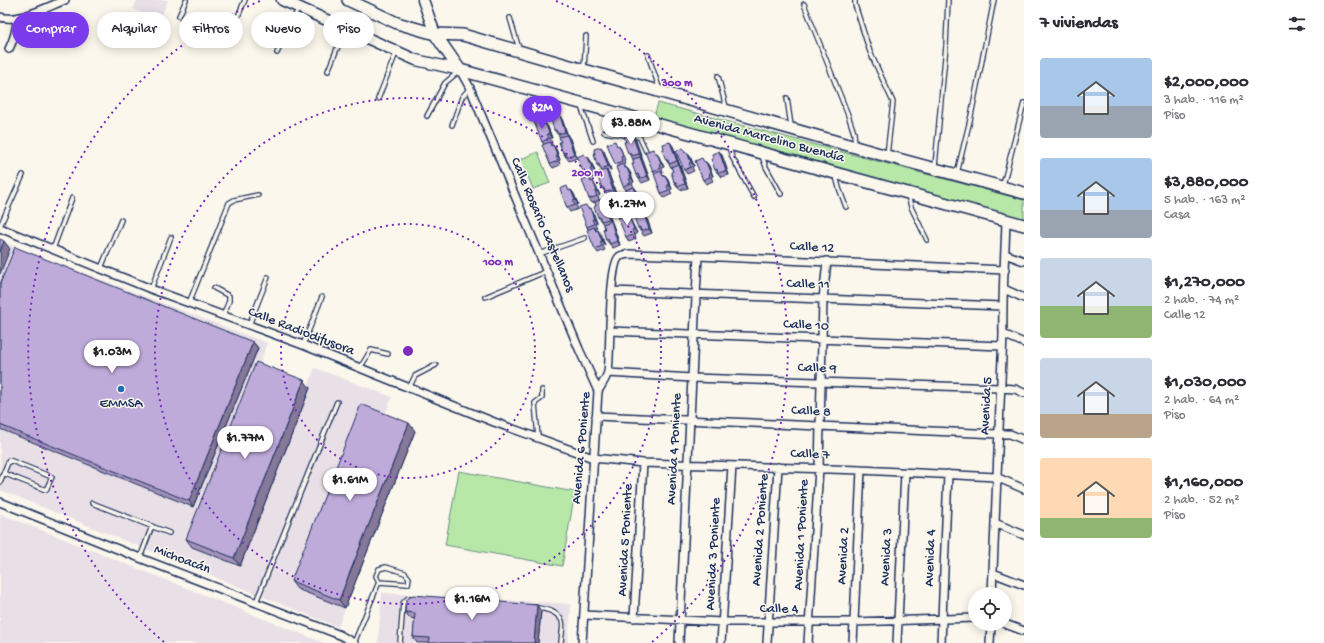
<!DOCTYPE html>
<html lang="es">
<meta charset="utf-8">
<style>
body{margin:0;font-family:"Gochi Hand",sans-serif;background:#f7f7f7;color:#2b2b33;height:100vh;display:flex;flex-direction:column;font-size:15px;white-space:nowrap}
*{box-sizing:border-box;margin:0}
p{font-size:13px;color:#7c7c81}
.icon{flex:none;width:22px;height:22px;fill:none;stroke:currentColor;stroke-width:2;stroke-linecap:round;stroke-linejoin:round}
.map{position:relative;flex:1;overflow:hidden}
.sheet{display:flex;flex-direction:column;background:#fff;width:300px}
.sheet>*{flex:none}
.banner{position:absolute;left:12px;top:12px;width:380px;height:36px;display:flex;gap:8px}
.controls{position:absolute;left:968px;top:587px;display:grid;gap:8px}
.controls a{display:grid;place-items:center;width:44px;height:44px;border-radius:50%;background:#fff;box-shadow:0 2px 10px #0003;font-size:20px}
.price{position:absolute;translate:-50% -34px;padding:0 9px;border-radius:14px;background:#fff;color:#222;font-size:13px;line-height:26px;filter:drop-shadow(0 1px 2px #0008)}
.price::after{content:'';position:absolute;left:50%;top:24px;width:12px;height:9px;margin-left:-6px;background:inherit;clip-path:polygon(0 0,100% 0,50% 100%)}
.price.selected{background:#7c3aed;color:#fff}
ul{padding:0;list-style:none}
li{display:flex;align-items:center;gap:12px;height:100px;padding:0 16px}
li span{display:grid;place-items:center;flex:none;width:112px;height:80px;border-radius:4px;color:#555}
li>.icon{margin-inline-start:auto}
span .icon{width:48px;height:48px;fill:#fffc;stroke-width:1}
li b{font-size:17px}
h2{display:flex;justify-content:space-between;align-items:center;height:48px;padding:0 16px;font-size:17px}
.pill{padding:0 14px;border-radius:18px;background:#fff;box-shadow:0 2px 10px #0003;font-size:14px;line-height:36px}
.pill.selected{background:#7c3aed;color:#fff}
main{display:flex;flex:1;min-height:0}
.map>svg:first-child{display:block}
.built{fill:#e9e0e7}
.green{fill:#b8e8a8;stroke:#6a8c83}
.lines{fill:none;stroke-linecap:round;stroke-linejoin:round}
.lane-casing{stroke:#1b2f5e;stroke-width:6}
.street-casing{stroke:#1b2f5e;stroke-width:10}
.secondary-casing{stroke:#1b2f5e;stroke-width:13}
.primary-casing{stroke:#1b2f5e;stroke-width:14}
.lane{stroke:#fbf7ec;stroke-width:3.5}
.street{stroke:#fbf7ec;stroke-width:7}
.secondary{stroke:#fbf7ec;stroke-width:10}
.primary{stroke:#fbf7ec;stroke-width:11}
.wall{fill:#a493bb;stroke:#1b2f5e}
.shaded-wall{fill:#867899;stroke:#1b2f5e}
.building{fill:#bfabda;stroke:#1b2f5e}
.ring{fill:none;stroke:#7b2cbf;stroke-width:2;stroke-dasharray:2 4}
.poi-dot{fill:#1f6fb2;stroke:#fbf7ec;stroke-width:1.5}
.labels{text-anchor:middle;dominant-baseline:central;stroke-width:3;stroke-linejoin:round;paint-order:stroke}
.street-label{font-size:14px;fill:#1b2f5e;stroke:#fbf7ec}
.poi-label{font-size:14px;fill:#1b2f5e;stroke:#fbf7ec}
.centre{fill:#7b2cbf;stroke:#fbf7ec;stroke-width:2}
.ring-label{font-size:12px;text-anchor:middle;font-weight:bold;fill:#7b2cbf;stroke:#fbf7ec;stroke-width:3;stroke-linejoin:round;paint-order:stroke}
</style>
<main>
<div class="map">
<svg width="1024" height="643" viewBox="0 0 1024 643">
<rect width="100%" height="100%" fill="#fbf7ec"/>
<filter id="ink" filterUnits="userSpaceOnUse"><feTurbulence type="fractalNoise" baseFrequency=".025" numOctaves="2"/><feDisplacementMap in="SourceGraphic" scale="8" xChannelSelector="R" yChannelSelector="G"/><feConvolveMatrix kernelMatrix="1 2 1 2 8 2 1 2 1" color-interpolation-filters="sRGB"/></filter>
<g filter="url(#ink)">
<path class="built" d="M137,0H168L159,22L133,9Z
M0,241L267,343L259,366L308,386L315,368L392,397L384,417L415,429L338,627L0,490Z
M0,514H1L324,643H0Z
M382,593L571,604L568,643H378Z"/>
<path class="green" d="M658,103L1024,200V222L653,120Z
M538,152L550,183L533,189L521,159Z
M459,471L575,492L562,566L445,545Z"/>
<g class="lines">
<g class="lane-casing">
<path id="lane" d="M855,0V5L870,52L893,102L887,155
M804,4L848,115L854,133L855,145
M179,16L186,0
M510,18L519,49
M229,37L245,0
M277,53L298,9
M648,55L660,90
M584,68L586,36
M328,71L345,29
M718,76L726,107
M787,98L791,126
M378,99L396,53
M581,106L593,141
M427,116L445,83L458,72
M631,119L646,151
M452,125L462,97L470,88
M604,132L639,137
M729,147L732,157L754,197
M762,156L766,167L781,194
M935,166L946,46L948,0
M957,173L971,116L994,0
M836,176L839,188L846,207
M1003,185L1024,103
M908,195L911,207L927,240
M0,226L23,175
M53,249L72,198
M539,254L585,238
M101,268L121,220
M214,288L229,296V301L223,316
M151,289L171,237
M485,297L547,271
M189,303L229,203L234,200L258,195
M249,325L268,277
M303,345L322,297
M360,368L371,350L388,354
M409,388L415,376L436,365
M538,437L535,403L542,398V390
M0,482L9,460L52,477L46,490L3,473
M92,503L169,533
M140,558L152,526
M256,602L337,402
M534,607C543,609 557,610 562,621C564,626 561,637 561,643
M354,643L379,582L408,584L409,578L405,573L386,567L379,569L376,576L379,582
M400,643L403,603L408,598H412"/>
</g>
<g class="street-casing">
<path id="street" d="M0,17C18,23 47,7 65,0
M9,49C14,39 17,30 17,18
M460,70L470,88L579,349L598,391
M0,228L151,289L303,345L494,422L593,458L643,463L861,470L996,477L1024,489
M1005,254L1024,261
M1004,289L1024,298
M612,291L1002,306
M610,331L1002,346
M1003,334L1024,343
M608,373L692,378L1000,388L1015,389L1024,393
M596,416L998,434H1010L1024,440
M0,502L140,558L340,635L354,643
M995,523L1024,535
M993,573L1024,585
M992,594L1003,334C1002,296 1005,258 1006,220
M584,615L722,622H854L975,618
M634,618L643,463
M1005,624L1024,631
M582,643L598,391C601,386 606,379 608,372C611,352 608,268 619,257C621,255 625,255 628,254L698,256L1005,270
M679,643L698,256
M721,643L732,466
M767,643L778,467
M808,643L819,468L823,299L827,261
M853,643L861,470
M897,643L905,472
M941,643L948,474
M990,643L991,624"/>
</g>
<g class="secondary-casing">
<path id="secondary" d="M282,0L416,60L460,70
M423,0L435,34"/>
</g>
<g class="primary-casing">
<path id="primary" d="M348,0L397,23L435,34L463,35L584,70L887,156L1024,193
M435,34L460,70L1024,225"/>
</g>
<use href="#lane" class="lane"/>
<use href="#street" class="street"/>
<use href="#secondary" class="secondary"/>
<use href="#primary" class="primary"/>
</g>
<path class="wall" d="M561,116L568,136L570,139L577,158L569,161L563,153L560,137L554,130Z
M541,119L548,127L552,138H550L552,143H551L553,146V145L556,149L560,160L559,161L560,165L553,168L550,164L544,144L542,142Z
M632,134L635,138L650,180L642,183L636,175L634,164L633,159L628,153L626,142Z
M618,146L621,149L625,160H624L625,165H624L630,172L634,182L632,183L634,187L637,191L643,211L645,213L652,233L644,236L638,228L636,216L635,212L629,205L628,194L626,190L623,186L617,166L615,164Z
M673,146L688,188L680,190L674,182L673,171L671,167L666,160Z
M604,151L611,170L607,171L609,174L616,194L608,196L602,188L600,177L602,171L597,165Z
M686,152L690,156L694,166L692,167L694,171L687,174L684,170Z
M656,153H657L664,167L662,168L663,172L662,173L668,179L672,189L670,190L672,194L664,198L661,193L655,174L653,171Z
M722,155L729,175L721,177L715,170Z
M587,158L591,161L595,172L593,173L595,177L590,179L595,185L600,195L598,196L599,200L605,203L612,223L613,225L620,245L613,248L606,240L603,224L598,217L596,206L595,202L592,203L589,199L586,178L585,176Z
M705,162H706L709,166L713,176L711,177L713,181L706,184L703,180Z
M570,190H571L574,194L578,204L576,205L578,209L570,212L567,208Z
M620,197L624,201L628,211L626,212L628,216L627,217L632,223L637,233L635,234L636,239L629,242L626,237L620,218L618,215Z
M589,209L593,212L597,223H595L597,228H595L601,235L605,245L603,246L605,250L598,253L595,249L588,229L587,227Z
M0,284L253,342L258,348L193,507L0,429Z
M310,388L240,566L192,547L186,539Z
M415,431L345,608L297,589L291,581Z
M541,611L538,643H417L413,637L415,619L410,618L405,612Z"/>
<path class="shaded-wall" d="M559,112L561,116L568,136L565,132Z
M545,123L548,127L552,138L549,133Z
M632,134L635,138L642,158L639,154Z
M567,135L570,139L577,158L574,154Z
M670,142L673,146L680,166L677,161Z
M553,145L556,149L560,160L558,156Z
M601,147L604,151L611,170L608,166Z
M719,151L722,155L729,175L726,171Z
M687,152L690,156L694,166L691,162Z
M657,153L664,167L661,163Z
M588,157L591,161L595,172L592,168Z
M640,157L643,161L650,180L647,176Z
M706,162L709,166L713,176L710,172Z
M678,164L681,168L688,188L685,184Z
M627,168L630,172L634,182L631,178Z
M606,170L609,174L616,194L613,190Z
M665,175L668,179L672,189L669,185Z
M593,181L600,195L597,191Z
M634,187L637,191L643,211L640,207Z
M571,190L574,194L578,204L575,200Z
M621,197L624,201L628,211L625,207Z
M602,199L605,203L612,223L609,219Z
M590,208L593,212L597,223L594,219Z
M642,209L645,213L652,233L649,229Z
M630,219L637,233L634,229Z
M611,221L613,225L620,245L617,241Z
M598,230L601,235L605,245L602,241Z
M4,241L10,249L0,274V252Z
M253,342L258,348L193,507L189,501Z
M304,380L310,388L240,566L234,558Z
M409,423L415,431L345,608L339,600Z
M537,605L541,611L538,643H534Z"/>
<path class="building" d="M559,112L565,132L558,134L556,130H554L551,120L553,119L551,115Z
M541,119L543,124L545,123L549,133L547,134L549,138L542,142L534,122Z
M632,134L639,154L631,156L630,152L628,153L624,142H626L624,137Z
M567,135L574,154L566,157L565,152L563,153L559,142H561L559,137Z
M615,141L617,146L619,145L623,155L621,156L622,161L615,164L607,144Z
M550,142L551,146L553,145L558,156H556L558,161L550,164L542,145Z
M670,142L677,161L669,164L668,160H666L662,150L664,149L663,144Z
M601,147L608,166L601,169L599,164L597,165L594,154H595L594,149Z
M683,148L685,153L687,152L691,162L689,163L691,167L684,170L676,151Z
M653,149L655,153H657L661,163L659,164L661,168L653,171L645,152Z
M719,151L726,171L718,173L717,169L715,170L711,159H713L712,154Z
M584,154L586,158L588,157L592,168H590L592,173L585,176L577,157Z
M640,157L647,176L640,179L638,174L636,175L632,164H634L633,159Z
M702,158L704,162H706L710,172L709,173L710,177L703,180L695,161Z
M623,164L625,168H627L631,178L629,179L631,183L623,186L616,167Z
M678,164L685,184L678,186L676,182H674L671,172L673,171L671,167Z
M606,170L613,190L605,192L604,188H602L598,178L600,177L599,172Z
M661,171L663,176L665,175L669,185L667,186L669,190L661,193L654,174Z
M589,177L591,182L593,181L597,191L595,192L597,196L589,199L582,180Z
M567,186L569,191L571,190L575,200L573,201L575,205L567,208L560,189Z
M634,187L640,207L633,209L631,205H629L626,195L628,194L626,190Z
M617,193L619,198L621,197L625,207L623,208L625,212L618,215L610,196Z
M602,199L609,219L601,221L600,217H598L594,207L596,206L595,202Z
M586,205L588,209L590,208L594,219H592L594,224L587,227L579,207Z
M642,209L649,229L641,231L640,227L638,228L634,217L636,216L635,212Z
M626,215L628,220L630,219L634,229L632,230L634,235L626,237L618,218Z
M611,221L617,241L610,244L608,239L606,240L603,229H605L603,224Z
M594,227L596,231L598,230L602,241L600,242L602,246L595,249L587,230Z
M0,239L4,241L0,252Z
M15,247L253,342L189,501L0,425V284Z
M256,362L304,380L234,558L186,539Z
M361,404L409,423L339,600L291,581Z
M413,595L537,605L534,643H429L430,638L413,637L415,613L405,612L406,600Z"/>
</g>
<g class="ring">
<circle cx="408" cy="351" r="127"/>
<circle cx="408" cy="351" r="253"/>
<path d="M164 642A380 380 0 0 1 260 1M556 1A380 380 0 0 1 652 642"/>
</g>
<circle class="poi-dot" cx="121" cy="389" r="4"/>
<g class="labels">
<g class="street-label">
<text transform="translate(769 139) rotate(15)">Avenida Marcelino Buendía</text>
<text transform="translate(542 225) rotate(67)">Calle Rosario Castellanos</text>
<text transform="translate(812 248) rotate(3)">Calle 12</text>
<text transform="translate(808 285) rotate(2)">Calle 11</text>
<text transform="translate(806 326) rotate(3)">Calle 10</text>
<text transform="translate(301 332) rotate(21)">Calle Radiodifusora</text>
<text transform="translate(817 369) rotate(2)">Calle 9</text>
<text transform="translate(987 406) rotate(-87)">Avenida 5</text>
<text transform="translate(811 412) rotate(3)">Calle 8</text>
<text transform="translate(582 448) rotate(-85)">Avenida 6 Poniente</text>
<text transform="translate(675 449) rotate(-87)">Avenida 4 Poniente</text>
<text transform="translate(810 455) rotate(2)">Calle 7</text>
<text transform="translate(761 530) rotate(-86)">Avenida 2 Poniente</text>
<text transform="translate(802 535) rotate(-87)">Avenida 1 Poniente</text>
<text transform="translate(626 540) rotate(-87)">Avenida 5 Poniente</text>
<text transform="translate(714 554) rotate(-87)">Avenida 3 Poniente</text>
<text transform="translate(844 556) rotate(-87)">Avenida 2</text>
<text transform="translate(887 557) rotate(-87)">Avenida 3</text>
<text transform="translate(931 558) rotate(-88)">Avenida 4</text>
<text transform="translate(182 560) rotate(21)">Michoacán</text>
<text x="779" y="609">Calle 4</text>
</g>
<g class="poi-label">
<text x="121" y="404">EMMSA</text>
</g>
</g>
<circle cx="408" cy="351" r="6" class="centre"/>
<g class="ring-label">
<text x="677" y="86">300 m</text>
<text x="587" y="176">200 m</text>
<text x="498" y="265">100 m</text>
</g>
</svg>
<div class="controls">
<a><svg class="icon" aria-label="locate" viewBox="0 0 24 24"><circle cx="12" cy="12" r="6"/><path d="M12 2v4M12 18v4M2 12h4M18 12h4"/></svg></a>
</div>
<b class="price selected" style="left:542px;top:130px">$2M</b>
<b class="price" style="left:631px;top:145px">$3.88M</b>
<b class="price" style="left:627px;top:226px">$1.27M</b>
<b class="price" style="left:112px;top:374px">$1.03M</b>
<b class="price" style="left:245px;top:460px">$1.77M</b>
<b class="price" style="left:350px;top:502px">$1.61M</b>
<b class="price" style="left:472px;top:621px">$1.16M</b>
<div class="banner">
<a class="pill selected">Comprar</a>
<a class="pill">Alquilar</a>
<a class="pill">Filtros</a>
<a class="pill">Nuevo</a>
<a class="pill">Piso</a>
</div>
</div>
<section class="sheet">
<h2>7 viviendas<svg class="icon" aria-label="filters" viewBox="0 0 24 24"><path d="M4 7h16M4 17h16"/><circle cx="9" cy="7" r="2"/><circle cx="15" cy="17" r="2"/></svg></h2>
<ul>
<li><span style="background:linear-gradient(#a9c7e8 60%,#9aa5b1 0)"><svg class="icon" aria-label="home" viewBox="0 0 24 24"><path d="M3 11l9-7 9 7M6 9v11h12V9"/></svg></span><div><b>$2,000,000</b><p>3 hab. · 116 m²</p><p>Piso</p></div></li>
<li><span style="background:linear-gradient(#a9c7e8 65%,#9aa5b1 0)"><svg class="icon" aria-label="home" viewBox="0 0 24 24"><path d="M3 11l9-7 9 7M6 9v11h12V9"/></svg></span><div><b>$3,880,000</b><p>5 hab. · 163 m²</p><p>Casa</p></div></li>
<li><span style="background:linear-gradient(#c9d6e8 60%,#8fb573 0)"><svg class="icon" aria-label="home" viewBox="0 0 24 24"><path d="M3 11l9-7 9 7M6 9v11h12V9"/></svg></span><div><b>$1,270,000</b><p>2 hab. · 74 m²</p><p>Calle 12</p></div></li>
<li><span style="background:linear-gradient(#c9d6e8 70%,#b9a48a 0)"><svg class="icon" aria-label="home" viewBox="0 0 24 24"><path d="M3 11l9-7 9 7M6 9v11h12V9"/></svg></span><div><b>$1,030,000</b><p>2 hab. · 64 m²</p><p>Piso</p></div></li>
<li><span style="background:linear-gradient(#ffd9b3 75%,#8fb573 0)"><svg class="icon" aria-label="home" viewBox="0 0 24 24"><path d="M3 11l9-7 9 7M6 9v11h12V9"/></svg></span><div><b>$1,160,000</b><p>2 hab. · 52 m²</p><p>Piso</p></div></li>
</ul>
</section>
</main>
